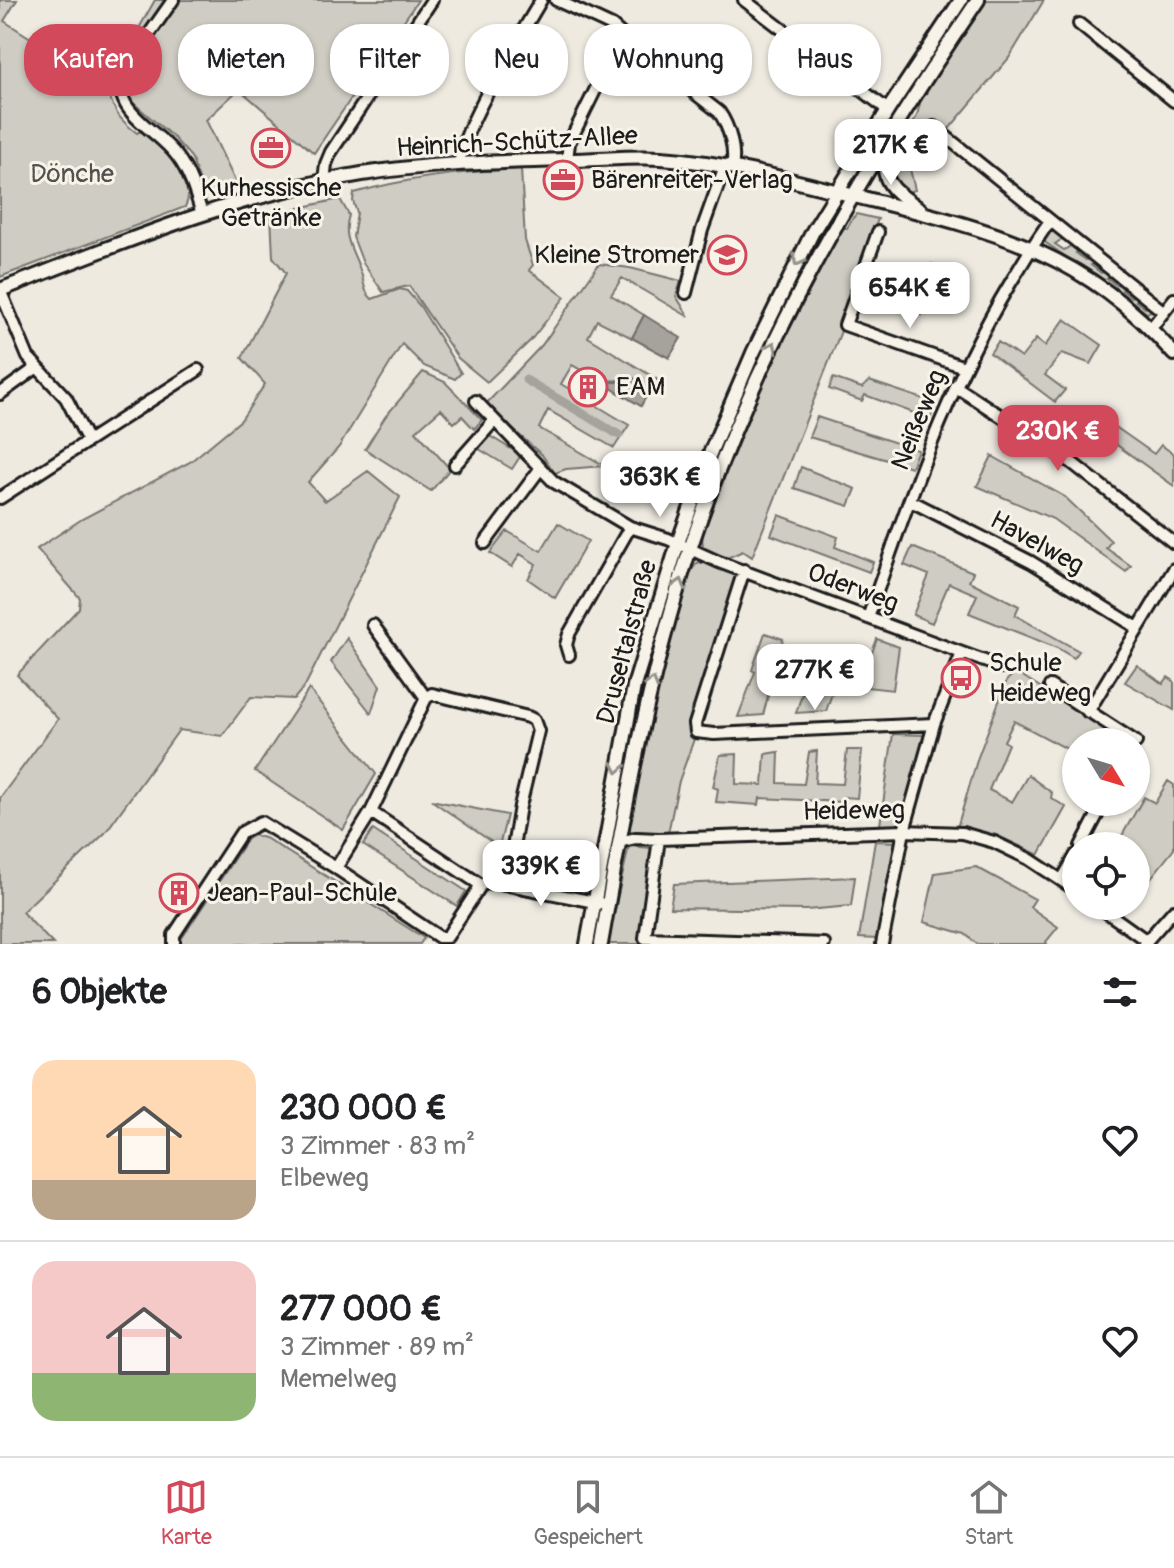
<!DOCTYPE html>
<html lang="de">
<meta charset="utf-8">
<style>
body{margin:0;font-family:Pangolin,sans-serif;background:#f6f6f6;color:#202124;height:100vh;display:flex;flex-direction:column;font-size:30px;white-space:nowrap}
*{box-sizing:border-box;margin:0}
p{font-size:26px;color:#757577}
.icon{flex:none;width:44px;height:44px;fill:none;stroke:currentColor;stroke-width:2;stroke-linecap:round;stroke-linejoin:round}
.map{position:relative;height:944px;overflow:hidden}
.drawer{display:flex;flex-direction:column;background:#fff;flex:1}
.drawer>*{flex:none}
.guide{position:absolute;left:24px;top:24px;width:1126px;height:72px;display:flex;gap:16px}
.needle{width:52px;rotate:128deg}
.controls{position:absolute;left:1062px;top:728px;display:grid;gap:16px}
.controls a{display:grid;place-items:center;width:88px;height:88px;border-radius:50%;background:#fff;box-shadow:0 2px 6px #0004;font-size:40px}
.price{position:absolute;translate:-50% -68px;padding:0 18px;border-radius:16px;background:#fff;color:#222;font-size:26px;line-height:52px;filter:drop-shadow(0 2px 4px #0008)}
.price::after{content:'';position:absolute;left:50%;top:48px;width:24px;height:18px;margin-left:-12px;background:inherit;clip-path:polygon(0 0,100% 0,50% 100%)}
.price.on{background:#d1495b;color:#fff}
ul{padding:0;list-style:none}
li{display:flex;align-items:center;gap:24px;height:200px;padding:0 32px}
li+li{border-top:2px solid #e0e0e0}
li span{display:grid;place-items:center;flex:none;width:224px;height:160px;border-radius:24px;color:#555}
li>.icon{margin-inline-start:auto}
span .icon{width:96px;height:96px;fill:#fffc;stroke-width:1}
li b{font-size:34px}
h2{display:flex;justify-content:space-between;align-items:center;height:96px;padding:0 32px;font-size:34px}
.pill{padding:0 28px;border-radius:32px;background:#fff;box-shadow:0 2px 6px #0004;font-size:28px;line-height:72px}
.pill.on{background:#d1495b;color:#fff}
.tab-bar{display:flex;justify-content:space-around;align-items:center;height:112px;border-top:2px solid #e0e0e0;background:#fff;font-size:22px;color:#757577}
.tab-bar a{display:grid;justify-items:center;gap:4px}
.tab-bar .on{color:#d1495b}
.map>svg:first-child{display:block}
.green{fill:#cfccc3;stroke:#767470;stroke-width:2}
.water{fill:#a6a39d;stroke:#6f6d69;stroke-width:2}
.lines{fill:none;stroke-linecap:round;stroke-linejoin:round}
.canal{stroke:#a6a39d;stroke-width:9}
.minor-casing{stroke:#1c1c1c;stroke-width:16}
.major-casing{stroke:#1c1c1c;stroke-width:18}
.minor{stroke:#f7f3e8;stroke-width:10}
.major{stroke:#f7f3e8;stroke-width:12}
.oneway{stroke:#94928c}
.labels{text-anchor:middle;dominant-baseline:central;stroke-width:6;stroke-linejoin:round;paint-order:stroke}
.street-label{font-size:26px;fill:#1c1c1c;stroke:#f7f3e8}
.park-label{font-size:26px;fill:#52514e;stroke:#f7f3e8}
.poi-label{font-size:26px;fill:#1c1c1c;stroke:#f7f3e8;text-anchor:start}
</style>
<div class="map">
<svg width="1174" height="944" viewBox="0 0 1174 944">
<rect width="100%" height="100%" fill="#eeeae0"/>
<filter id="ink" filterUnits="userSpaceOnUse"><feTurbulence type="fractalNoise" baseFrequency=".0125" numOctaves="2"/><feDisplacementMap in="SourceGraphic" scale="16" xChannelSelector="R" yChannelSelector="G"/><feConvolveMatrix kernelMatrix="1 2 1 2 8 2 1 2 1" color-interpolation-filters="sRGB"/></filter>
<g filter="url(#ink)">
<path class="green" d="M0,0H17L4,21L106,86C114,110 116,117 137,133L143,130C161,145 199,182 185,207L0,277Z
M155,0H418L314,153L239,89L206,120L236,183L216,194L204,193L191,157L174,138L130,100L126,87L128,77L146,46L134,37Z
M986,0H1044L1009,58L949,129L910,169L915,190L908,192L896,183L892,174L893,153L917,116L922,94Z
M521,169L525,240L533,265L529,270L565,297L530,341L487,382L458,358L409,286L383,292L363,263L353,237L357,213L353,201L354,193C408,178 465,171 521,169Z
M340,199L349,215C342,237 353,250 360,270C365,281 362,290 372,299L400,289L407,291L420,306L461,373L455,379L424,366L402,344L339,447L308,482L325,501L368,471L400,497L305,686L294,699L251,697L222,736L179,730L105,833L22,912L53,944H0V798L58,719L17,675L79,608L80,598L37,549L82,519L190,462L241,420L265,384L242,358L286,273L273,257L271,214Z
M856,214L878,219L843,315L841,331L752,557L743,551L725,559L710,554L703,547L702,534L764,378L842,228H847Z
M827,218L830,220C782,305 745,395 707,485V474L752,368Z
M1055,230L1065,237L1055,244L1064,250L1074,244L1081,250L1076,253L1086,260L1092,258L1096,262L1091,265L1101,273L1107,271L1111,275L1107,278L1116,285L1122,283L1127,287L1122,290L1131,297L1137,295L1141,298L1136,301L1145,308L1151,306L1154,309L1147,313L1046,243L1043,238L1047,231Z
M599,264L630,268L681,281L676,296L689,317L622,278L611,295L644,315L632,338L597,320L588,337L658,380L650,389L632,377C608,386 593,377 572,365L561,384L629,425L614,448L548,410L539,428L605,466L566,469L555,473L542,455L485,405L542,345Z
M932,264L968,281L959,295L932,286L921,315L902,308L904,302L893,297L909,270L922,277Z
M1065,319L1102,345L1091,364L1062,353L1045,375L1065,390L1055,402L990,353L998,342L1021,358L1036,339L1045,346Z
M423,372L445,382L482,420L474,429L462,416L454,423L441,409L416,431L450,469L431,491L365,449L385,417Z
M833,378L862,388L869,381L936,403L930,419L865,395L862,401L829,389Z
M1097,414L1154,454L1161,445L1174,454V486L1089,425Z
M817,417L918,450L911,467L809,437Z
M488,435L521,455L512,469L479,449Z
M992,456L1065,497L1111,541L1106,548L1131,566L1126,572L1053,519L977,486Z
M801,467L856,489L849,506L794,488Z
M779,515L838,537L835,547L873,562L869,572L771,535Z
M558,523L588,541L555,598L528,579L536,564L520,554L512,567L490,553L507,531L541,551Z
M912,547L973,572L969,581L1019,606L1015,615L1079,651L1074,658L1057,648L969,613L977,595L949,583L932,623L913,615L929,575L904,565Z
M697,563H707L733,572L736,576L734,588L694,716L691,733L694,739L679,781L668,833L629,831C640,765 655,702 671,638C677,615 681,581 697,563Z
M765,633L783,639L763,715L738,717L755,672L752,670Z
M347,638L380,686L371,713L331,662Z
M877,639L899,647L893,690L866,687L871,665L868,663Z
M816,650L844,659L826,711L796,713Z
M1137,665L1163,684L1168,677L1174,681V710L1125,682Z
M1016,672L1128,742H1101L1094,739L1092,742H1076V747L1072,745L1069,750L1014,721L1004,741L1008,744L989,790L1012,802L1028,775L1052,793L1051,798L1066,807L1039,855L996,835L957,828L978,757L1007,680Z
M309,689L376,774L343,830L255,771Z
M893,734L925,735L900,825H880Z
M847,750H862L857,798L843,797L842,802L760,798L759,805L716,802L718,789L713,787L720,755L737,754L736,784L763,785L765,754L779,752L778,783L804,784L809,752L817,751L815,783L843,784Z
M1168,781L1174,785V849L1146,884L1136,875V846H1116L1144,797L1155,803Z
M431,800L507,815L499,847Z
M373,830L466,891L457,906L363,845Z
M254,835L267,839L424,938L420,944H178L247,839Z
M875,841L896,842L877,939L859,938Z
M629,846L652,848L642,941L640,944H607Z
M976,867L1035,899L1030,907L1058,927L1046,942L1047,944H977L965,934L924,922L935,873Z
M855,877L851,906L806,910L670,908L674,884Z"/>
<path class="water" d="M644,315L681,338L669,358L632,338Z
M632,377L650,389L641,406L601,382H621Z"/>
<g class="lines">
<path class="canal" d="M526,380L619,435"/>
<g class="minor-casing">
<path id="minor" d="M173,0L126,67C105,111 155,126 177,156C190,173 196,194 202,214
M556,0L612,26L631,43L719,112C729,126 736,150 732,167
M744,0L888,110
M1079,24L1174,101
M934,127L1164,312
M567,160L569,143L622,36
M460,162C459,132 523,32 541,0
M324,181L326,164L331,152L432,0
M878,232L845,325L964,367
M0,290L28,357L66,398L88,441L0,498
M686,293L702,230L725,166
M1151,328L1174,299
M955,386L1071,462L1174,543
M0,394L36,368
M476,401L554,482L630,527L668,539L719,562L962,653L1001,667H1015
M88,441L198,370
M455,465L494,421
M911,501L1031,562L1138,628
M485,543L540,469
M744,570L695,724L696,732L714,734L934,724
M868,618C907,503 948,386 1011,282C1024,261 1035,241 1050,221
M373,625L426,698
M569,655L566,645L569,634L630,527
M1050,686L1136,742
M1088,712L1174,569
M371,812L481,885
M659,839L645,938L824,944
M619,842L636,838L659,839L904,831L962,833L994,842L1029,859L1076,890
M1081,846L1104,802
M336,868L371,812L426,698L432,694L528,717L534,720L538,731L520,806L507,883
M1062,880L1076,855
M1098,906L1147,941
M174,944V935L241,833L261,822L336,868L439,937H447L481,885L494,882L600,903
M882,944L904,831L934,724L962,653
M1144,944L1174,910"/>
</g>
<g class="major-casing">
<path id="major" d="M886,145C879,183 893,190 921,210
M0,290C118,244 237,194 362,174C431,163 498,162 567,160C598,160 630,156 661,158C733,163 805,184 875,201C999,232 1086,254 1174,354
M587,944L634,686L678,543L711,451L753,353L813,231L888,110L961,0
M601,944C624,811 648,678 690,549C757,346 859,175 978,0"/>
</g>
<use href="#minor" class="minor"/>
<use href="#major" class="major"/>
</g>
<defs><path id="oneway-chevron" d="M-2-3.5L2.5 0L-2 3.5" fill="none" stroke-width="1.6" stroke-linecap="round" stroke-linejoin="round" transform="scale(2)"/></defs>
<g class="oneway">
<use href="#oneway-chevron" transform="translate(798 261) rotate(118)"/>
<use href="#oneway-chevron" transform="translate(772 347) rotate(-65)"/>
<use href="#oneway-chevron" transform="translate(680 584) rotate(-74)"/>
<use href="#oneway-chevron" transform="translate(652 683) rotate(-75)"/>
<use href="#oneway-chevron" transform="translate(618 768) rotate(101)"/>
</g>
</g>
<defs>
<g id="office-ring" transform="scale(2)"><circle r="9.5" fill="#f7f3e8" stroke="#d1495b" stroke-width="1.5"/><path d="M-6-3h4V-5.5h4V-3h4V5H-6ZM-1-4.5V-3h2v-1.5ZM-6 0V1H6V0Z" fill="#d1495b"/></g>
<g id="school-ring" transform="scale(2)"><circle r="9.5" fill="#f7f3e8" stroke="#d1495b" stroke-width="1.5"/><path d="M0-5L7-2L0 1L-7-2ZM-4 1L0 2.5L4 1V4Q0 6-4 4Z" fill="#d1495b"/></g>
<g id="building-ring" transform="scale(2)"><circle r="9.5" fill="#f7f3e8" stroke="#d1495b" stroke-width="1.5"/><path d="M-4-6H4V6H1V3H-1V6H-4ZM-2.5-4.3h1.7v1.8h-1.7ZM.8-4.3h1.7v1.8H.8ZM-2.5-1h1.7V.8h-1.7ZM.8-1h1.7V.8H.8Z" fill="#d1495b"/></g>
<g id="bus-ring" transform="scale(2)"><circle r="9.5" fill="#f7f3e8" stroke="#d1495b" stroke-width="1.5"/><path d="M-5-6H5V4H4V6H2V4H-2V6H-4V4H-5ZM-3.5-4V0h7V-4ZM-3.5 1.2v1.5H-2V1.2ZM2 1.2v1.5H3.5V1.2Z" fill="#d1495b"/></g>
</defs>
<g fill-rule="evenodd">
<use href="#office-ring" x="271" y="148"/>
<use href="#office-ring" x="563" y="180"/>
<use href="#school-ring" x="727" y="255"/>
<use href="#building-ring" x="588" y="387"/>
<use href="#bus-ring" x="961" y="678"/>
<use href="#building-ring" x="179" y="893"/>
</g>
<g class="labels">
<g class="street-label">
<text transform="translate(517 142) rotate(-3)">Heinrich-Schütz-Allee</text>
<text transform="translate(919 420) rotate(-68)">Neißeweg</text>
<text transform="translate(1037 543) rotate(29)">Havelweg</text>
<text transform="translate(853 588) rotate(21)">Oderweg</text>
<text transform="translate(627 642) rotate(-75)">Druseltalstraße</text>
<text transform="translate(854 811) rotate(-1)">Heideweg</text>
</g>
<g class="park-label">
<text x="72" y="174">Dönche</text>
</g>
<g class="poi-label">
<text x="591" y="180">Bärenreiter-Verlag</text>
<text x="271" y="188" text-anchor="middle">Kurhessische<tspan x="271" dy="30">Getränke</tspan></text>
<text x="699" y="255" text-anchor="end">Kleine Stromer</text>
<text x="616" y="387">EAM</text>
<text x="989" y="663">Schule<tspan x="989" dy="30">Heideweg</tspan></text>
<text x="207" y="893">Jean-Paul-Schule</text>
</g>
</g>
</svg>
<div class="controls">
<a><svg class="needle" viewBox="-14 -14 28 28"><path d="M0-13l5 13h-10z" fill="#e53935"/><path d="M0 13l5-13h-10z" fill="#757577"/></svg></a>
<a><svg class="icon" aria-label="locate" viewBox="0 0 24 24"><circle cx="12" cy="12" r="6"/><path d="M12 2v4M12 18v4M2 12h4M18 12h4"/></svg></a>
</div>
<b class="price" style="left:891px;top:187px">217K €</b>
<b class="price" style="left:910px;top:330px">654K €</b>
<b class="price on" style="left:1058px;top:473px">230K €</b>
<b class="price" style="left:660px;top:519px">363K €</b>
<b class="price" style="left:815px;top:712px">277K €</b>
<b class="price" style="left:541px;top:908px">339K €</b>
<div class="guide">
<a class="pill on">Kaufen</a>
<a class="pill">Mieten</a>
<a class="pill">Filter</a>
<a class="pill">Neu</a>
<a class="pill">Wohnung</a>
<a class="pill">Haus</a>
</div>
</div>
<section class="drawer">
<h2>6 Objekte<svg class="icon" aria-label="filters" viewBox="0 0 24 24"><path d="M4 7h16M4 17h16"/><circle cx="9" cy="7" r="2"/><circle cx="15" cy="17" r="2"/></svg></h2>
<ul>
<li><span style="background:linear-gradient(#ffd9b3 75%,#b9a48a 0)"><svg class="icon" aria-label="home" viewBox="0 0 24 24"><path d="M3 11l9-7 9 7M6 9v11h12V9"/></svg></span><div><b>230 000 €</b><p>3 Zimmer · 83 m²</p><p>Elbeweg</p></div><svg class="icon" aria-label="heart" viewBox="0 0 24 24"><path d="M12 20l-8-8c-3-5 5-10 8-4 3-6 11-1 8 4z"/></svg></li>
<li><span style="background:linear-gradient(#f6c9c9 70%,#8fb573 0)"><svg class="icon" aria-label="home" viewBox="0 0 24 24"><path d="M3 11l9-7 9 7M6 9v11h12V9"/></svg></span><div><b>277 000 €</b><p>3 Zimmer · 89 m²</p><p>Memelweg</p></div><svg class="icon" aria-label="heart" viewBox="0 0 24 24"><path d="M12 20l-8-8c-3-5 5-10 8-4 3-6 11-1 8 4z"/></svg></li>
</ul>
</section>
<nav class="tab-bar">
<a class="on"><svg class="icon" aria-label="map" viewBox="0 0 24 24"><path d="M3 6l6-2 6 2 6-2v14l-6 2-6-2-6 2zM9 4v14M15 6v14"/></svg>Karte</a>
<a><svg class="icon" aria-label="saved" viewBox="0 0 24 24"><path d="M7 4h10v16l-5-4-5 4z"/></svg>Gespeichert</a>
<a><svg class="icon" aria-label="home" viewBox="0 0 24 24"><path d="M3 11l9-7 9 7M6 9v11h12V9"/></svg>Start</a>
</nav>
